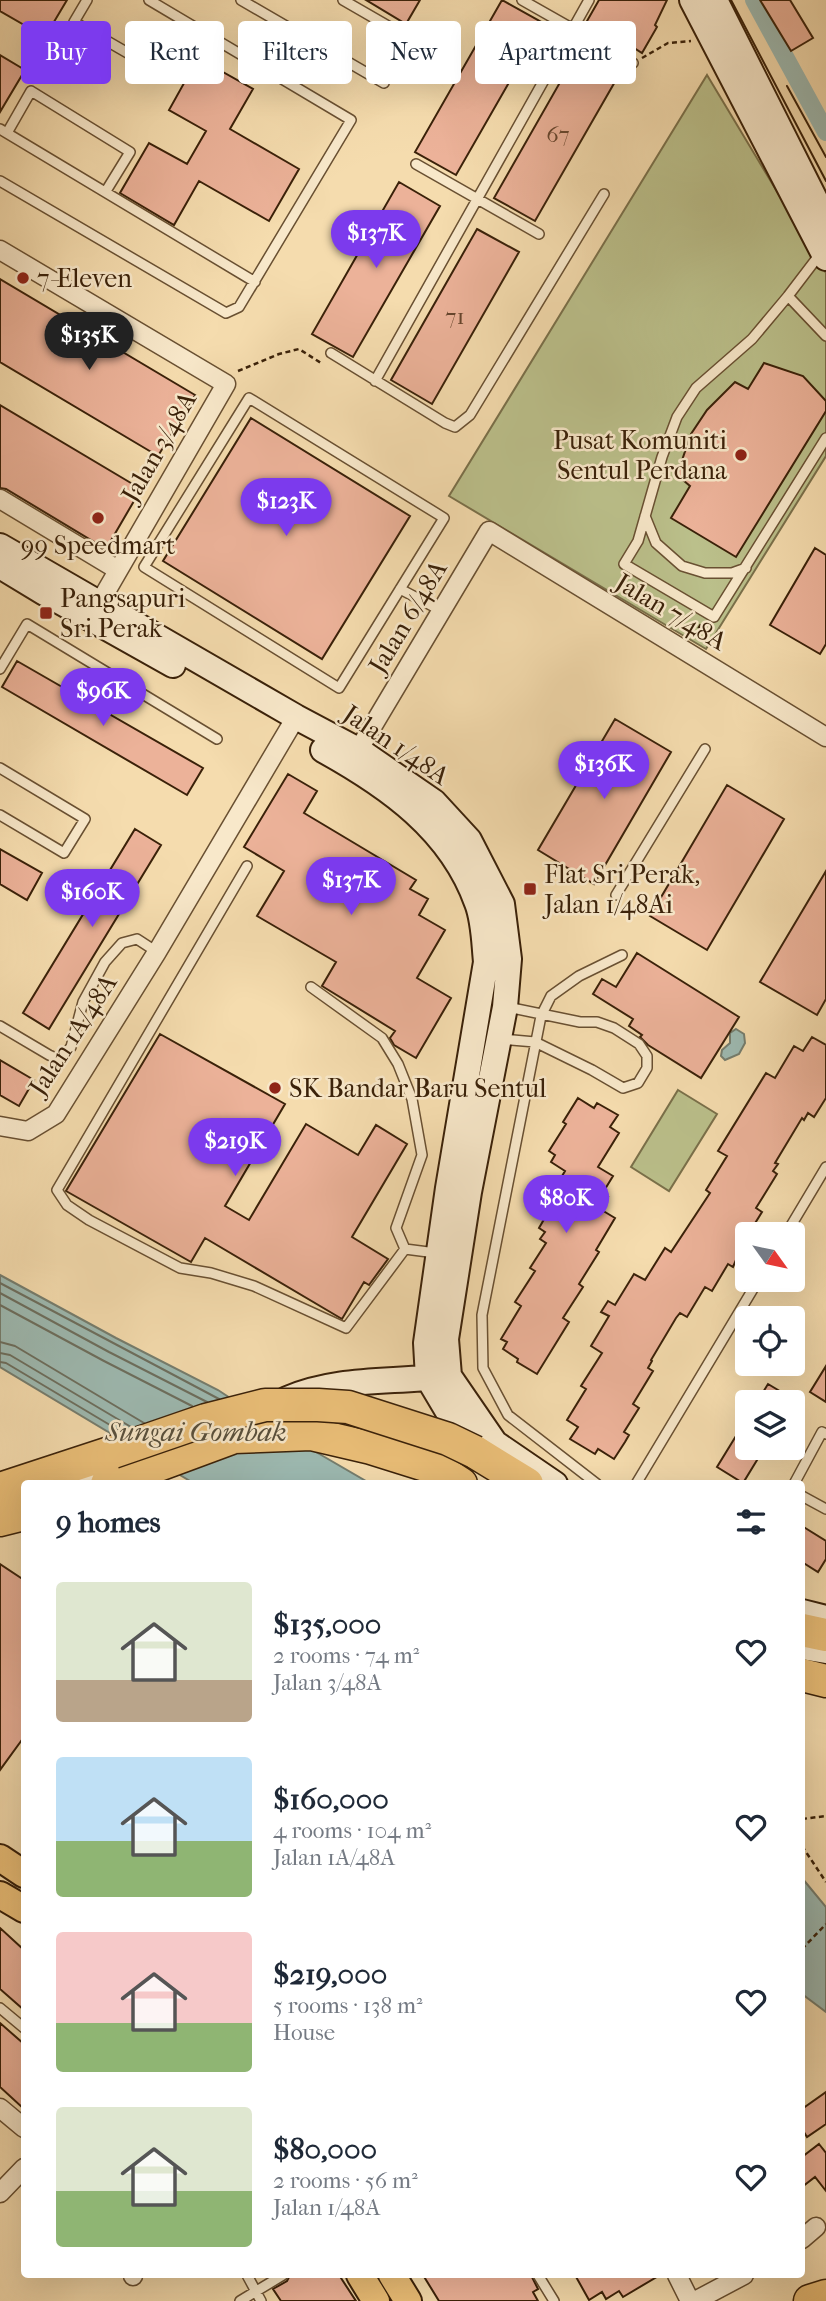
<!DOCTYPE html>
<meta charset="utf-8">
<style>
body{margin:0;font-family:"IM FELL French Canon",serif;background:#f6f6f7;color:#1f2937;height:100vh;display:flex;flex-direction:column;font-size:26px;white-space:nowrap}
*{box-sizing:border-box;margin:0}
p{font-size:23px;color:#747a83}
.icon{flex:none;width:38px;height:38px;fill:none;stroke:currentColor;stroke-width:2;stroke-linecap:round;stroke-linejoin:round}
.map{position:relative;flex:1;overflow:hidden}
.panel{position:absolute;left:21px;top:1480px;width:784px;height:798px;display:flex;flex-direction:column;background:#fff;border-radius:7px;box-shadow:0 7px 28px #0002}
.panel>*{flex:none}
.top-card{position:absolute;left:21px;top:21px;width:784px;height:63px;display:flex;gap:14px}
.needle{width:46px;rotate:123deg}
.controls{position:absolute;left:735px;top:1222px;display:grid;gap:14px}
.controls a{display:grid;place-items:center;width:70px;height:70px;border-radius:7px;background:#fff;box-shadow:0 7px 28px #0002;font-size:35px}
.price{position:absolute;translate:-50% -60px;padding:0 16px;border-radius:24px;background:#7c3aed;color:#fff;font-size:23px;line-height:46px;filter:drop-shadow(0 2px 4px #0008)}
.price::after{content:'';position:absolute;left:50%;top:42px;width:21px;height:16px;margin-left:-10px;background:inherit;clip-path:polygon(0 0,100% 0,50% 100%)}
.price.selected{background:#222;color:#fff}
ul{padding:0;list-style:none}
li{display:flex;align-items:center;gap:21px;height:175px;padding:0 35px}
li span{display:grid;place-items:center;flex:none;width:196px;height:140px;border-radius:7px;color:#555}
li>.icon{margin-inline-start:auto}
span .icon{width:84px;height:84px;fill:#fffc;stroke-width:1}
li b{font-size:30px}
h2{display:flex;justify-content:space-between;align-items:center;height:84px;padding:0 35px;font-size:30px}
.chip{padding:0 24px;border-radius:7px;background:#fff;box-shadow:0 7px 28px #0002;font-size:24px;line-height:63px}
.chip.selected{background:#7c3aed;color:#fff}
.map>svg:first-child{display:block}
.green{fill:#bbc08b;stroke:#7a704a;stroke-width:2}
.water{fill:#9dbab2;stroke:#757d6e;stroke-width:2}
.lines{fill:none;stroke-linecap:round;stroke-linejoin:round}
.shore{stroke:#6c6e5e;stroke-width:2}
.canal{stroke:#9dbab2;stroke-width:18}
.building{fill:#ecb299;stroke:#3a2109;stroke-width:2}
.lane-casing{stroke:#695032;stroke-width:12}
.street-casing{stroke:#695032;stroke-width:21}
.secondary-casing{stroke:#3a2109;stroke-width:28}
.primary-casing{stroke:#3a2109;stroke-width:30}
.highway-casing{stroke:#3a2109;stroke-width:35}
.path{stroke:#3a2109;stroke-width:2.5;stroke-dasharray:5 3.5;stroke-linecap:butt}
.lane{stroke:#f8e8ca;stroke-width:9}
.street{stroke:#f8e8ca;stroke-width:18}
.secondary{stroke:#f8e8ca;stroke-width:24}
.primary{stroke:#eabe77;stroke-width:26}
.highway{stroke:#eabe77;stroke-width:32}
.tram{stroke:#3a2109;stroke-width:2}
.highway-bridge-casing{stroke:#3a2109;stroke-width:35;stroke-linecap:butt}
.highway-bridge{stroke:#eabe77;stroke-width:32}
.poi-dot{fill:#8f2418;stroke:#f8e8ca;stroke-width:2.5}
.labels{text-anchor:middle;dominant-baseline:central;stroke-width:5;stroke-linejoin:round;paint-order:stroke}
.number-label{font-size:23px;fill:#66452d}
.poi-label{font-size:26px;fill:#3a2109;stroke:#f8e8ca;text-anchor:start}
.street-label{font-size:26px;fill:#3a2109;stroke:#f8e8ca}
.water-label{font-size:28px;font-style:italic;fill:#584f3c;stroke:#f8e8ca}
</style>
<div class="map">
<svg width="826" height="2301" viewBox="0 0 826 2301">
<rect width="100%" height="100%" fill="#f5dcae"/>
<filter id="stains"><feTurbulence type="fractalNoise" baseFrequency=".00286" numOctaves="4"/><feColorMatrix values="0 0 0 0 .2 0 0 0 0 .09 0 0 0 0 .02 0 0 0 .5 -.17"/></filter>
<radialGradient id="worn" r=".72"><stop offset=".6" stop-color="#630" stop-opacity="0"/><stop offset="1" stop-color="#630" stop-opacity=".3"/></radialGradient>
<path class="green" d="M707,75L826,273V456L706,649L449,496Z
M678,1090L717,1114L669,1191L631,1167Z"/>
<path class="water" d="M736,1029L744,1034L745,1043L739,1054L725,1060L721,1056L722,1050L730,1043V1033Z
M0,1275L116,1338L218,1390L285,1434L371,1484H195L0,1367Z
M802,1878L826,1907V2012L802,1994Z"/>
<g class="lines">
<path class="shore" d="M0,1283L219,1399
M0,1293L109,1352L207,1402
M0,1305L104,1361L192,1406
M0,1342L15,1346L144,1423
M0,1353L10,1355L131,1427
M0,1362L6,1363L120,1431"/>
<path class="canal" d="M754,0L826,132"/>
</g>
<path class="building" d="M0,0H67L45,37L0,11Z
M366,0H420L406,24Z
M502,0L543,23L456,175L415,152Z
M599,0H667L655,25L657,27L642,53L634,48L631,54L590,30L593,24L587,21Z
M760,0H790L813,38L791,51Z
M583,42L624,66L535,221L494,198Z
M0,55L25,70L0,112Z
M198,58L253,89L230,129L299,169L269,221L199,181L174,225L120,193L149,143L187,164L206,131L169,110Z
M399,182L440,206L353,357L312,334Z
M477,229L519,252L432,404L391,380Z
M0,279L195,395L158,456L0,362Z
M764,363L803,376L826,401V411L736,557L671,518L690,486L677,475L691,434L707,410L735,382L748,389Z
M0,405L141,489L106,549L6,489L0,488Z
M251,418L410,516L322,659L163,561Z
M815,548L826,555V644L820,654L770,625Z
M17,661L203,768L187,795L2,687Z
M615,719L671,752L594,884L538,850Z
M288,774L317,791L304,813L416,880L410,889L428,899L419,915L445,930L417,978L451,998L416,1058L394,1045L390,1038L395,1031L322,986L336,962L257,916L284,871L244,847Z
M727,785L784,819L707,950L650,916Z
M135,829L161,845L49,1029L23,1013Z
M0,849L42,873L27,900L0,884Z
M826,871V999L817,1015L760,982Z
M637,953L739,1017L701,1078L648,1045L640,1037L642,1035L629,1026L633,1019L593,994L602,979L616,987Z
M160,1034L285,1104L225,1206L249,1220L306,1124L358,1155L376,1125L407,1144L352,1237L388,1259L369,1285L364,1282L342,1319L205,1238L191,1262L66,1191Z
M812,1037L826,1045V1098L814,1117L808,1113L804,1120L802,1118L775,1163L778,1164L773,1171L777,1174L756,1208L762,1212L744,1241L747,1243V1257L743,1264L736,1260L733,1267L728,1264L712,1291L705,1287L687,1317L680,1313L676,1318L651,1360L652,1361L648,1368L653,1371L633,1404L639,1408L624,1432L629,1435L625,1442L614,1459L598,1449L595,1454L570,1439L578,1427L567,1420L586,1389L581,1386L602,1353L591,1346L609,1316L601,1312L608,1301L615,1305L634,1274L645,1280L665,1248L671,1252L710,1193L706,1190L727,1156L718,1151L766,1073L775,1078L794,1046L803,1051Z
M0,1060L34,1080L19,1106L0,1095Z
M578,1098L594,1108L597,1103L618,1115L610,1127L619,1133L598,1167L613,1176L602,1194L608,1197L600,1209L615,1218L596,1250L599,1252L579,1284L583,1287L563,1318L569,1322L537,1374L517,1362L518,1359L503,1349L507,1342L501,1339L521,1306L515,1302L535,1271L530,1268L546,1243L540,1239L545,1232L539,1228L557,1197L552,1193L565,1171L551,1162L555,1155L549,1151L566,1124L563,1122Z
M826,1366V1402L810,1392Z
M768,1384L798,1402H757Z
M747,1418V1447H765L743,1483L717,1467Z
M802,1526L826,1541V1559L818,1572L802,1562Z
M0,1564L24,1580V1737L0,1770Z
M0,1928L24,1950V2010L0,1989Z
M0,2023L24,2044V2109L0,2087Z
M826,2092V2124L807,2137L802,2129V2109Z
M819,2144L826,2153V2191L815,2177L802,2187V2157Z
M290,2275H339L356,2301H281L273,2289L287,2281Z
M423,2275H531L538,2289L533,2292L538,2301H439Z
M575,2275H660L623,2297L619,2291L606,2299L602,2292L589,2300Z"/>
<g class="lines">
<g class="lane-casing">
<path id="lane" d="M87,0L74,22L171,78L199,30
M241,0L384,83
M343,0L414,41
M522,0L633,63
M0,129L255,282
M7,133L31,91L130,152L106,191
M416,164L539,234
M0,181L226,313L239,307L351,120L149,0
M820,254L788,296L752,339L696,388L677,417L662,457L638,541L624,564L714,617L826,438
M788,296L826,336
M331,353L445,423L455,427L470,415L604,194
M375,381L589,0
M249,398L444,518L339,688L144,567Z
M645,516L656,543L682,566L705,573H732L746,568
M400,589L442,611
M0,669L27,624L217,739
M0,768L85,819L64,853L0,815
M247,866L57,1190L67,1205L89,1220L180,1268L211,1273L254,1286L346,1328L405,1249L436,1253
M616,895L705,749
M311,987L382,1038L398,1064L412,1099L422,1155L396,1228L405,1249
M0,1026L49,1055L60,1060L71,1047L83,1002L105,962L122,943L137,939L157,952
M501,1039L535,1042L592,1070L623,1088L638,1083L647,1068V1056L639,1044L614,1028L597,1022H580L507,1007
M786,1234L826,1167
M597,1484L508,1415L483,1368L482,1315L541,1016L551,996L579,976L622,955
M636,1484L759,1279
M794,1484L822,1432L826,1434
M802,1496L826,1509
M0,2008L24,2028
M247,2275L261,2301
M538,2275L554,2301
M240,2301L283,2275"/>
</g>
<g class="street-casing">
<path id="street" d="M0,250L226,384L93,614
M0,499L118,570
M353,759L489,531L826,737
M0,1126L28,1131L56,1114L157,952L296,717
M0,2108L24,2128
M0,2193L24,2168
M802,2239L816,2227
M133,2275V2276
M677,2275L690,2301
M695,2301L744,2275"/>
</g>
<g class="secondary-casing">
<path id="secondary" d="M692,0L826,258
M715,0L826,221
M0,546L296,717L360,751L434,802L469,840L502,904L509,959L505,1007L469,1192L446,1339L449,1376L495,1443L555,1484
M0,566L43,592L173,665
M323,750C388,786 451,830 477,903C484,921 484,942 486,962L448,1188L426,1343L428,1378L472,1452
M287,1399C338,1377 391,1383 444,1376
M68,1484L84,1481L124,1465
M802,1612L826,1618
M802,1647L826,1651"/>
</g>
<g class="primary-casing">
<path id="primary" d="M0,1858L24,1874
M0,1895L24,1909
M360,2275L376,2301
M392,2275L408,2301"/>
</g>
<g class="highway-casing">
<path id="highway" d="M475,1452L527,1484
M107,1484L234,1437L311,1434L371,1448L438,1469L461,1484
M0,1489L113,1452
M0,1520L24,1514
M802,1630L826,1635
M802,1675L826,1681
M810,2301L826,2296"/>
</g>
<path class="path" d="M642,58L668,43L691,41
M238,371L279,354L299,349L321,363
M694,636L701,624
M802,1819L826,1816
M802,1846L826,1882
M802,1949L826,1924"/>
<use href="#lane" class="lane"/>
<use href="#street" class="street"/>
<use href="#secondary" class="secondary"/>
<use href="#primary" class="primary"/>
<use href="#highway" class="highway"/>
<path class="tram" d="M731,0L826,181
M787,86L826,157"/>
<g class="highway-bridge-casing">
<path id="highway-bridge" d="M113,1452L206,1420L265,1405H318L348,1407L448,1439L475,1452"/>
</g>
<use href="#highway-bridge" class="highway-bridge"/>
</g>
<g class="poi-dot">
<circle cx="23" cy="278" r="7"/>
<circle cx="741" cy="455" r="7"/>
<circle cx="98" cy="518" r="7"/>
<rect x="39" y="606" width="14" height="14" rx="3.5"/>
<rect x="523" y="882" width="14" height="14" rx="3.5"/>
<circle cx="275" cy="1088" r="7"/>
</g>
<g class="labels">
<g class="number-label">
<text x="558" y="134">67</text>
<text x="455" y="316">71</text>
</g>
<g class="poi-label">
<text x="37" y="278">7-Eleven</text>
<text x="727" y="440" text-anchor="end">Pusat Komuniti<tspan x="727" dy="30">Sentul Perdana</tspan></text>
<text x="98" y="545" text-anchor="middle">99 Speedmart</text>
<text x="60" y="598">Pangsapuri<tspan x="60" dy="30">Sri Perak</tspan></text>
<text x="544" y="874">Flat Sri Perak,<tspan x="544" dy="30">Jalan 1/48Ai</tspan></text>
<text x="289" y="1088">SK Bandar Baru Sentul</text>
</g>
<g class="street-label">
<text transform="translate(159 447) rotate(-60)">Jalan 3/48A</text>
<text transform="translate(671 612) rotate(31)">Jalan 7/48A</text>
<text transform="translate(408 617) rotate(-59)">Jalan 6/48A</text>
<text transform="translate(396 745) rotate(34)">Jalan 1/48A</text>
<text transform="translate(73 1035) rotate(-57)">Jalan 1A/48A</text>
</g>
<g class="water-label">
<text x="196" y="1431">Sungai Gombak</text>
</g>
</g>
<rect width="100%" height="100%" filter="url(#stains)"/>
<rect width="100%" height="100%" fill="url(#worn)"/>
</svg>
<div class="controls">
<a><svg class="needle" viewBox="-14 -14 28 28"><path d="M0-13l5 13h-10z" fill="#e53935"/><path d="M0 13l5-13h-10z" fill="#747a83"/></svg></a>
<a><svg class="icon" aria-label="locate" viewBox="0 0 24 24"><circle cx="12" cy="12" r="6"/><path d="M12 2v4M12 18v4M2 12h4M18 12h4"/></svg></a>
<a><svg class="icon" aria-label="layers" viewBox="0 0 24 24"><path d="M12 4l9 5-9 5-9-5zM3 14l9 5 9-5"/></svg></a>
</div>
<b class="price" style="left:376px;top:270px">$137K</b>
<b class="price selected" style="left:89px;top:372px">$135K</b>
<b class="price" style="left:286px;top:538px">$123K</b>
<b class="price" style="left:103px;top:728px">$96K</b>
<b class="price" style="left:604px;top:801px">$136K</b>
<b class="price" style="left:351px;top:917px">$137K</b>
<b class="price" style="left:92px;top:929px">$160K</b>
<b class="price" style="left:235px;top:1178px">$219K</b>
<b class="price" style="left:566px;top:1235px">$80K</b>
<div class="top-card">
<a class="chip selected">Buy</a>
<a class="chip">Rent</a>
<a class="chip">Filters</a>
<a class="chip">New</a>
<a class="chip">Apartment</a>
</div>
<section class="panel">
<h2>9 homes<svg class="icon" aria-label="filters" viewBox="0 0 24 24"><path d="M4 7h16M4 17h16"/><circle cx="9" cy="7" r="2"/><circle cx="15" cy="17" r="2"/></svg></h2>
<ul>
<li><span style="background:linear-gradient(#dfe7d0 70%,#b9a48a 0)"><svg class="icon" aria-label="home" viewBox="0 0 24 24"><path d="M3 11l9-7 9 7M6 9v11h12V9"/></svg></span><div><b>$135,000</b><p>2 rooms · 74 m²</p><p>Jalan 3/48A</p></div><svg class="icon" aria-label="heart" viewBox="0 0 24 24"><path d="M12 20l-8-8c-3-5 5-10 8-4 3-6 11-1 8 4z"/></svg></li>
<li><span style="background:linear-gradient(#bfe0f5 60%,#8fb573 0)"><svg class="icon" aria-label="home" viewBox="0 0 24 24"><path d="M3 11l9-7 9 7M6 9v11h12V9"/></svg></span><div><b>$160,000</b><p>4 rooms · 104 m²</p><p>Jalan 1A/48A</p></div><svg class="icon" aria-label="heart" viewBox="0 0 24 24"><path d="M12 20l-8-8c-3-5 5-10 8-4 3-6 11-1 8 4z"/></svg></li>
<li><span style="background:linear-gradient(#f6c9c9 65%,#8fb573 0)"><svg class="icon" aria-label="home" viewBox="0 0 24 24"><path d="M3 11l9-7 9 7M6 9v11h12V9"/></svg></span><div><b>$219,000</b><p>5 rooms · 138 m²</p><p>House</p></div><svg class="icon" aria-label="heart" viewBox="0 0 24 24"><path d="M12 20l-8-8c-3-5 5-10 8-4 3-6 11-1 8 4z"/></svg></li>
<li><span style="background:linear-gradient(#dfe7d0 60%,#8fb573 0)"><svg class="icon" aria-label="home" viewBox="0 0 24 24"><path d="M3 11l9-7 9 7M6 9v11h12V9"/></svg></span><div><b>$80,000</b><p>2 rooms · 56 m²</p><p>Jalan 1/48A</p></div><svg class="icon" aria-label="heart" viewBox="0 0 24 24"><path d="M12 20l-8-8c-3-5 5-10 8-4 3-6 11-1 8 4z"/></svg></li>
</ul>
</section>
</div>
